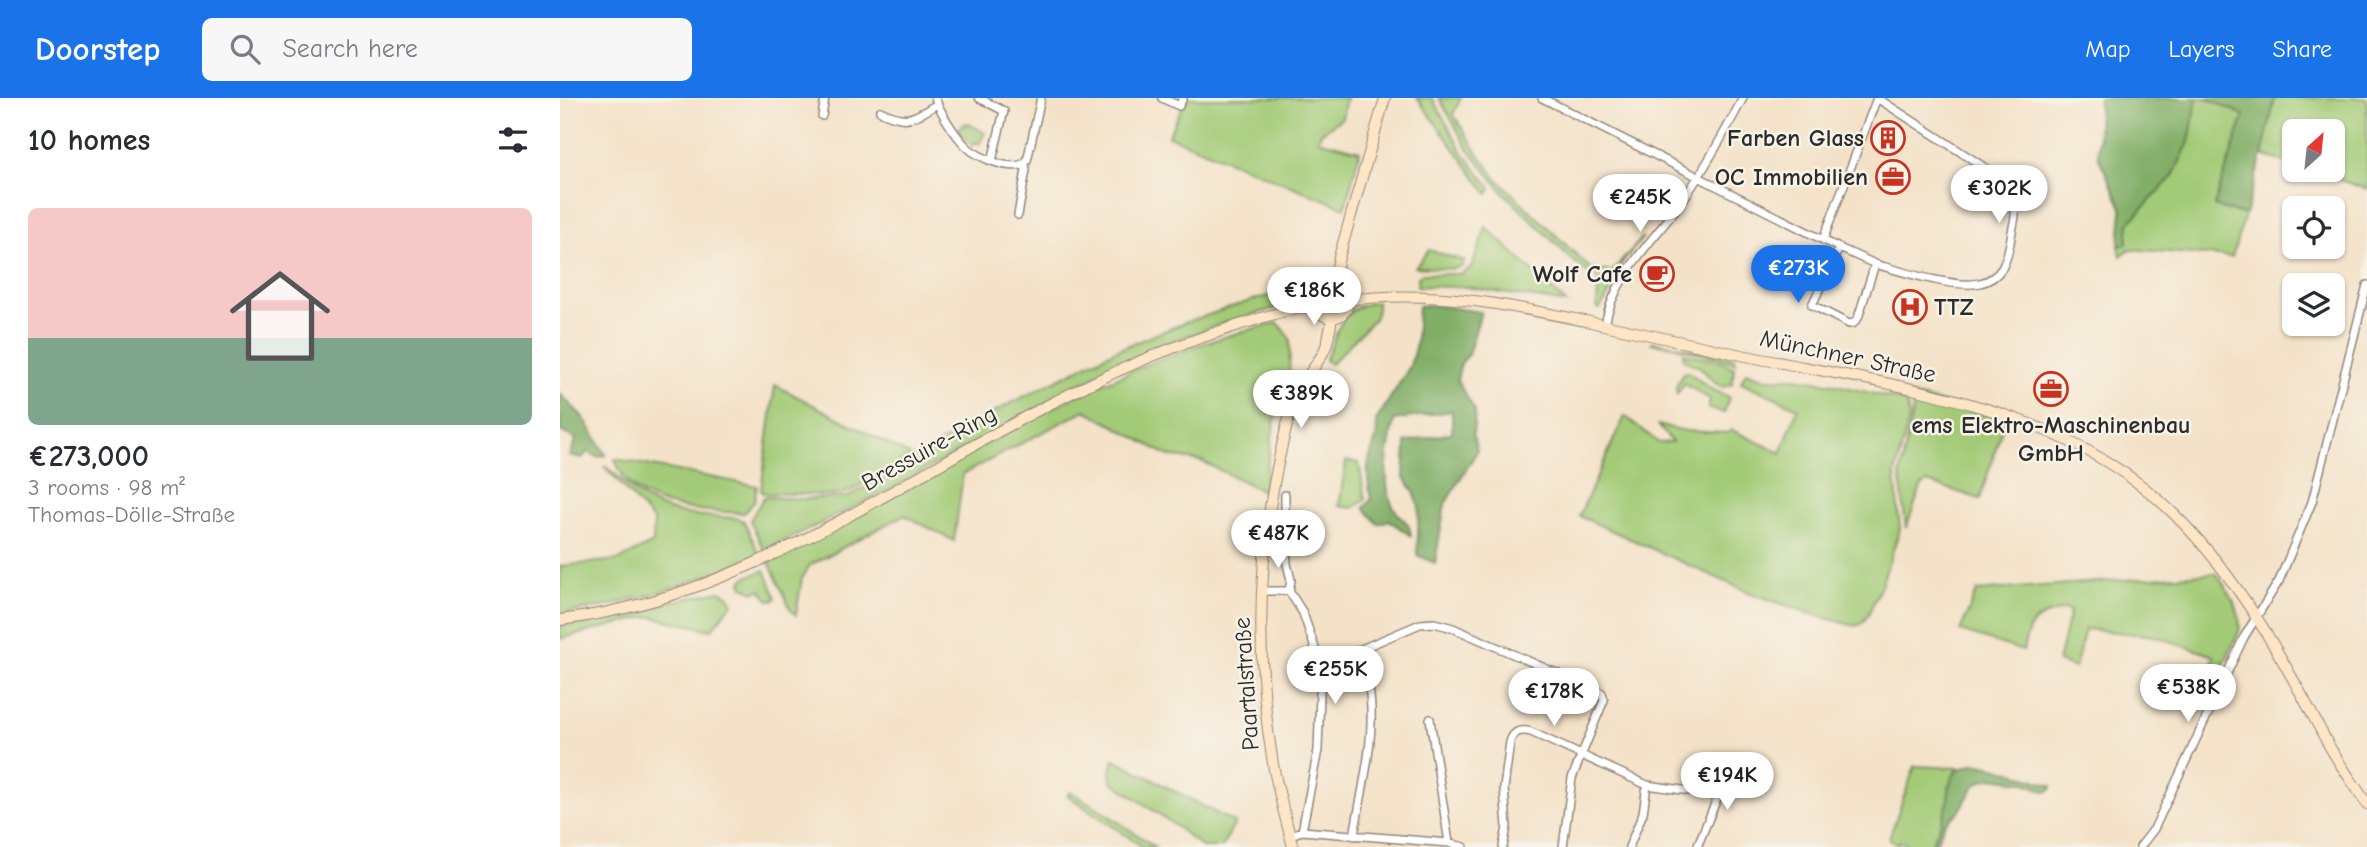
<!DOCTYPE html>
<meta charset="utf-8">
<style>
body{margin:0;font-family:"Comic Neue",sans-serif;background:#f7f7f7;color:#2b2b33;height:100vh;display:flex;flex-direction:column;font-size:26px;white-space:nowrap}
*{box-sizing:border-box;margin:0}
p{font-size:23px;color:#7c7c81}
.icon{flex:none;width:38px;height:38px;fill:none;stroke:currentColor;stroke-width:2;stroke-linecap:round;stroke-linejoin:round}
.map{position:relative;flex:1;overflow:hidden}
.side{display:flex;flex-direction:column;background:#fff;width:560px}
.side>*{flex:none}
.needle{width:46px;rotate:27deg}
.buttons{position:absolute;left:1722px;top:21px;display:grid;gap:14px}
.buttons a{display:grid;place-items:center;width:63px;height:63px;border-radius:10px;background:#fff;box-shadow:0 2px 5px #0004;font-size:35px}
.price{position:absolute;translate:-50% -60px;padding:0 16px;border-radius:24px;background:#fff;color:#222;font-size:23px;line-height:46px;filter:drop-shadow(0 2px 4px #0008)}
.price::after{content:'';position:absolute;left:50%;top:42px;width:21px;height:16px;margin-left:-10px;background:inherit;clip-path:polygon(0 0,100% 0,50% 100%)}
.price.active{background:#1a73e8;color:#fff}
ul{padding:0;list-style:none}
li{display:grid;align-content:center;gap:14px;height:371px;padding:0 28px}
li span{display:grid;place-items:center;height:217px;border-radius:10px;color:#555}
li>.icon{margin-inline-start:auto}
span .icon{width:126px;height:126px;fill:#fffc;stroke-width:1}
li b{font-size:30px}
h2{display:flex;justify-content:space-between;align-items:center;height:84px;padding:0 28px;font-size:30px}
header{display:flex;align-items:center;gap:42px;box-sizing:border-box;height:98px;padding:0 35px;background:#1a73e8;color:#fff}
header strong{font-size:33px}
nav{display:flex;gap:38px;margin-inline-start:auto;font-size:24px}
.search{width:490px;height:63px;background:#f7f7f7;display:flex;align-items:center;gap:18px;box-sizing:border-box;padding:0 24px;border-radius:10px;color:#7c7c81;font-size:26px}
main{display:flex;flex:1;min-height:0}
.map>svg:first-child{display:block}
.green{fill:#a3cb77;stroke:#677b51;stroke-width:2}
.forest{fill:#82af68;stroke:#566d4a;stroke-width:2}
.lines{fill:none;stroke-linecap:round;stroke-linejoin:round}
.street-casing{stroke:#90867a;stroke-width:10}
.secondary-casing{stroke:#90867a;stroke-width:12}
.street{stroke:#fff;stroke-width:7}
.secondary{stroke:#fde5c5;stroke-width:10}
.labels{text-anchor:middle;dominant-baseline:central;stroke-width:5;stroke-linejoin:round;paint-order:stroke}
.poi-label{font-size:24px;font-weight:bold;fill:#2b2b2b;stroke:#f7f3e8;text-anchor:end}
.street-label{font-size:24px;fill:#2b2b2b;stroke:#f7f3e8}
</style>
<header>
<strong>Doorstep</strong>
<div class="search"><svg class="icon" aria-label="search" viewBox="0 0 24 24"><circle cx="10" cy="10" r="6"/><path d="M15 15l6 6"/></svg>Search here</div>
<nav><a>Map</a><a>Layers</a><a>Share</a></nav>
</header>
<main>
<section class="side">
<h2>10 homes<svg class="icon" aria-label="filters" viewBox="0 0 24 24"><path d="M4 7h16M4 17h16"/><circle cx="9" cy="7" r="2"/><circle cx="15" cy="17" r="2"/></svg></h2>
<ul>
<li><span style="background:linear-gradient(#f6c9c9 60%,#7fa58c 0)"><svg class="icon" aria-label="home" viewBox="0 0 24 24"><path d="M3 11l9-7 9 7M6 9v11h12V9"/></svg></span><div><b>€273,000</b><p>3 rooms · 98 m²</p><p>Thomas-Dölle-Straße</p></div></li>
</ul>
</section>
<div class="map">
<svg width="1807" height="749" viewBox="0 0 1807 749">
<rect width="100%" height="100%" fill="#f7f3e8"/>
<filter id="ink" filterUnits="userSpaceOnUse"><feTurbulence type="fractalNoise" baseFrequency=".0143" numOctaves="2"/><feDisplacementMap in="SourceGraphic" scale="14" xChannelSelector="R" yChannelSelector="G"/><feConvolveMatrix kernelMatrix="1 2 1 2 8 2 1 2 1" color-interpolation-filters="sRGB"/></filter>
<filter id="wash" filterUnits="userSpaceOnUse"><feTurbulence type="fractalNoise" baseFrequency=".00686" numOctaves="4" result="noise"/><feDisplacementMap in="SourceGraphic" scale="28" xChannelSelector="R" yChannelSelector="G"/><feGaussianBlur stdDeviation="1.57" result="paint"/><feColorMatrix in="noise" values="0 0 0 0 0 0 0 0 0 0 0 0 0 0 0 0 0 1.4 0 .05"/><feComposite in="paint" operator="in"/></filter>
<g filter="url(#wash)">
<rect width="100%" height="100%" fill="#f4e2c8"/>
<path class="green" d="M627,0H786L782,20L761,35L758,42L800,53L785,110L608,38Z
M857,0H872L902,53L931,90L928,96Z
M879,0H901L893,16L918,55L937,81L1031,171L1052,174L1083,139L1050,180L1028,175L1013,163L942,93L907,49Z
M1637,0H1646L1684,17L1654,108L1685,117L1672,159L1569,151L1561,158L1559,148L1567,145L1569,125L1613,78L1629,44Z
M1715,0H1807V91L1749,72H1773V33H1734V67L1702,57Z
M407,25L425,35L419,46L415,44L412,48L397,31Z
M926,129L1006,205L906,189L857,188L858,179L862,176H901L912,169Z
M869,152L904,163L902,168L893,171L855,169Z
M1038,182L1049,184L1052,191L1040,211L1037,210Z
M747,188L753,189L756,193L746,202L669,223L608,245L539,276L327,393L204,453L190,422L204,399L245,401L288,399L434,314L554,253L624,225L693,202Z
M762 204a11 11 0 1 1 22 0a11 11 0 1 1-22 0Z
M817,204V212L814,221L771,266L765,262C780,232 778,209 817,204Z
M718,225L730,241L729,288L715,321L703,393L641,363L609,358L525,312L403,376L394,443L344,417L250,467L242,480L236,517L231,512L209,464C267,437 322,404 377,373C484,312 597,251 718,225Z
M1093,244L1174,259L1176,265L1114,248L1092,245Z
M1123,255L1164,265L1174,270L1172,286L1163,289L1155,285L1140,269L1124,262Z
M1129,274L1149,290L1169,299L1164,315L1148,310L1150,301L1124,286L1117,296L1116,288L1123,275Z
M1186,274L1207,281L1236,280L1273,286L1339,302L1347,306L1349,320L1335,376L1340,431L1321,488L1307,519L1301,526L1295,528L1255,517L1193,496L1019,418L1065,318L1099,345L1112,344L1098,327L1126,333L1167,335L1172,332L1221,355L1238,310L1181,284Z
M215,287L351,358L288,394L272,397L203,395L201,392Z
M1348,296L1445,321L1420,401L1367,384L1361,389L1346,430L1340,377L1353,311Z
M55,361L197,388L194,404L184,415C139,412 72,414 55,361Z
M786,363L799,365L805,402L793,410L779,408Z
M44,368C58,376 66,387 78,396C107,419 142,418 177,420L184,423L199,456C135,485 70,507 0,516V468L59,462L93,445L94,423Z
M205,472L216,500L213,503L208,501L201,492L194,494L183,489L181,485L186,479Z
M1656,475C1668,493 1683,512 1679,534L1642,612L1654,558L1595,538L1525,531L1515,570L1498,564L1510,513L1505,511C1475,520 1469,521 1463,553L1400,533L1417,493Z
M160,493L168,497L173,505L151,532L93,519H85L0,541V528Z
M554,661L675,725L662,749H642L613,726L551,683L550,677Z
M1355,668L1399,670C1386,682 1390,697 1386,712C1382,725 1375,737 1370,749H1353L1339,743L1338,746L1329,740Z
M510,694L535,708L595,749H583L507,697Z"/>
<path class="forest" d="M1539,0H1637L1629,44L1613,78L1569,125L1567,145L1559,148L1562,110L1538,58Z
M1646,0H1715L1702,57L1685,117L1654,108L1684,17Z
M872,207L921,214L908,257L901,265L897,282L915,313L913,337L917,353L885,406L875,465L857,457L859,409L854,394L844,379L846,344L892,335V313L834,322C829,348 820,386 834,410C841,424 849,419 851,438L829,422L818,426L804,410L811,402C809,391 807,379 808,368C810,352 820,340 816,323L850,268L856,246L858,208Z
M0,296L24,320L46,357L37,359L28,354L22,360L10,358L16,341L0,333Z
M1415,665L1439,670L1492,688L1491,692L1486,694L1463,684L1431,680L1421,683L1414,688L1399,714L1385,725L1374,749H1370C1375,737 1382,725 1386,712C1393,685 1382,676 1415,665Z"/>
</g>
<g filter="url(#ink)">
<g class="lines">
<g class="street-casing">
<path id="street" d="M375,0C381,15 394,36 406,48C417,59 454,76 467,63L481,0
M419,0L444,13L432,63
M602,0L619,8L623,0
M982,0L1279,150L1315,166L1298,220L1294,225L1289,226L1252,207L1279,150
M320,13C347,26 353,21 377,6
M262,18L265,0
M458,117L466,72L465,65
M1263,142L1317,0
M1315,166C1340,173 1396,191 1420,185C1429,183 1437,178 1442,170C1449,159 1450,142 1453,129C1458,109 1456,94 1441,80L1317,0
M1045,227C1053,179 1092,144 1120,106C1144,73 1164,36 1183,0
M725,397V426L727,466L731,482L729,493L743,515L761,568L758,652L742,733
M701,493H729
M761,568L860,526L874,525L893,530L1042,595L1044,602L1012,680L1003,749
M870,621L889,745
M730,737L742,733L889,745L904,749
M794,738C802,689 818,634 808,584C806,574 800,563 796,553
M943,749L947,729L944,690L950,644C953,634 960,631 971,634L1087,687L1158,697
M1069,749L1083,715L1087,687
M1137,749L1171,667
M1580,749L1594,731L1684,539L1719,483L1752,404L1807,187"/>
</g>
<g class="secondary-casing">
<path id="secondary" d="M756 204a16 16 0 1 1 32 0a16 16 0 1 1-32 0Z
M773,189L779,159L825,0
M788,202C871,191 949,207 1030,224C1082,235 1134,247 1186,258C1275,276 1374,290 1459,322C1516,343 1572,374 1615,417C1681,482 1724,563 1767,644C1779,666 1794,686 1807,706
M0,522C150,504 273,427 402,354C483,308 566,264 655,235C688,224 722,212 757,207
M733,749C726,722 718,694 713,666C694,553 698,438 727,327C730,313 735,300 742,287C749,275 759,264 765,251C769,241 770,231 772,220"/>
</g>
<use href="#street" class="street"/>
<use href="#secondary" class="secondary"/>
</g>
</g>
<defs>
<g id="building-ring" transform="scale(1.75)"><circle r="9.5" fill="#f7f3e8" stroke="#c8321e" stroke-width="1.5"/><path d="M-4-6H4V6H1V3H-1V6H-4ZM-2.5-4.3h1.7v1.8h-1.7ZM.8-4.3h1.7v1.8H.8ZM-2.5-1h1.7V.8h-1.7ZM.8-1h1.7V.8H.8Z" fill="#c8321e"/></g>
<g id="office-ring" transform="scale(1.75)"><circle r="9.5" fill="#f7f3e8" stroke="#c8321e" stroke-width="1.5"/><path d="M-6-3h4V-5.5h4V-3h4V5H-6ZM-1-4.5V-3h2v-1.5ZM-6 0V1H6V0Z" fill="#c8321e"/></g>
<g id="cafe-ring" transform="scale(1.75)"><circle r="9.5" fill="#f7f3e8" stroke="#c8321e" stroke-width="1.5"/><path d="M-5.5-4.5H6V0H3Q3 3.5 0 3.5H-2.5Q-5.5 3.5-5.5 0ZM3-3.2v2h1.7v-2ZM-6 4.5H4V6H-6Z" fill="#c8321e"/></g>
<g id="hospital-ring" transform="scale(1.75)"><circle r="9.5" fill="#f7f3e8" stroke="#c8321e" stroke-width="1.5"/><path d="M-5-5h3v3.5h4V-5h3V5h-3V1.5h-4V5h-3Z" fill="#c8321e"/></g>
</defs>
<g fill-rule="evenodd">
<use href="#building-ring" x="1328" y="40"/>
<use href="#office-ring" x="1333" y="79"/>
<use href="#cafe-ring" x="1097" y="176"/>
<use href="#hospital-ring" x="1350" y="209"/>
<use href="#office-ring" x="1491" y="291"/>
</g>
<g class="labels">
<g class="poi-label">
<text x="1304" y="40">Farben Glass</text>
<text x="1308" y="79">OC Immobilien</text>
<text x="1072" y="176">Wolf Cafe</text>
<text x="1374" y="209" text-anchor="start">TTZ</text>
<text x="1491" y="327" text-anchor="middle">ems Elektro-Maschinenbau<tspan x="1491" dy="28">GmbH</tspan></text>
</g>
<g class="street-label">
<text transform="translate(1288 258) rotate(12)">Münchner Straße</text>
<text transform="translate(369 350) rotate(-29)">Bressuire-Ring</text>
<text transform="translate(686 586) rotate(-94)">Paartalstraße</text>
</g>
</g>
</svg>
<div class="buttons">
<a><svg class="needle" viewBox="-14 -14 28 28"><path d="M0-13l5 13h-10z" fill="#e53935"/><path d="M0 13l5-13h-10z" fill="#7c7c81"/></svg></a>
<a><svg class="icon" aria-label="locate" viewBox="0 0 24 24"><circle cx="12" cy="12" r="6"/><path d="M12 2v4M12 18v4M2 12h4M18 12h4"/></svg></a>
<a><svg class="icon" aria-label="layers" viewBox="0 0 24 24"><path d="M12 4l9 5-9 5-9-5zM3 14l9 5 9-5"/></svg></a>
</div>
<b class="price" style="left:1439px;top:127px">€302K</b>
<b class="price" style="left:1080px;top:136px">€245K</b>
<b class="price active" style="left:1238px;top:207px">€273K</b>
<b class="price" style="left:754px;top:229px">€186K</b>
<b class="price" style="left:741px;top:332px">€389K</b>
<b class="price" style="left:718px;top:472px">€487K</b>
<b class="price" style="left:775px;top:608px">€255K</b>
<b class="price" style="left:1628px;top:626px">€538K</b>
<b class="price" style="left:994px;top:630px">€178K</b>
<b class="price" style="left:1167px;top:714px">€194K</b>
</div>
</main>
